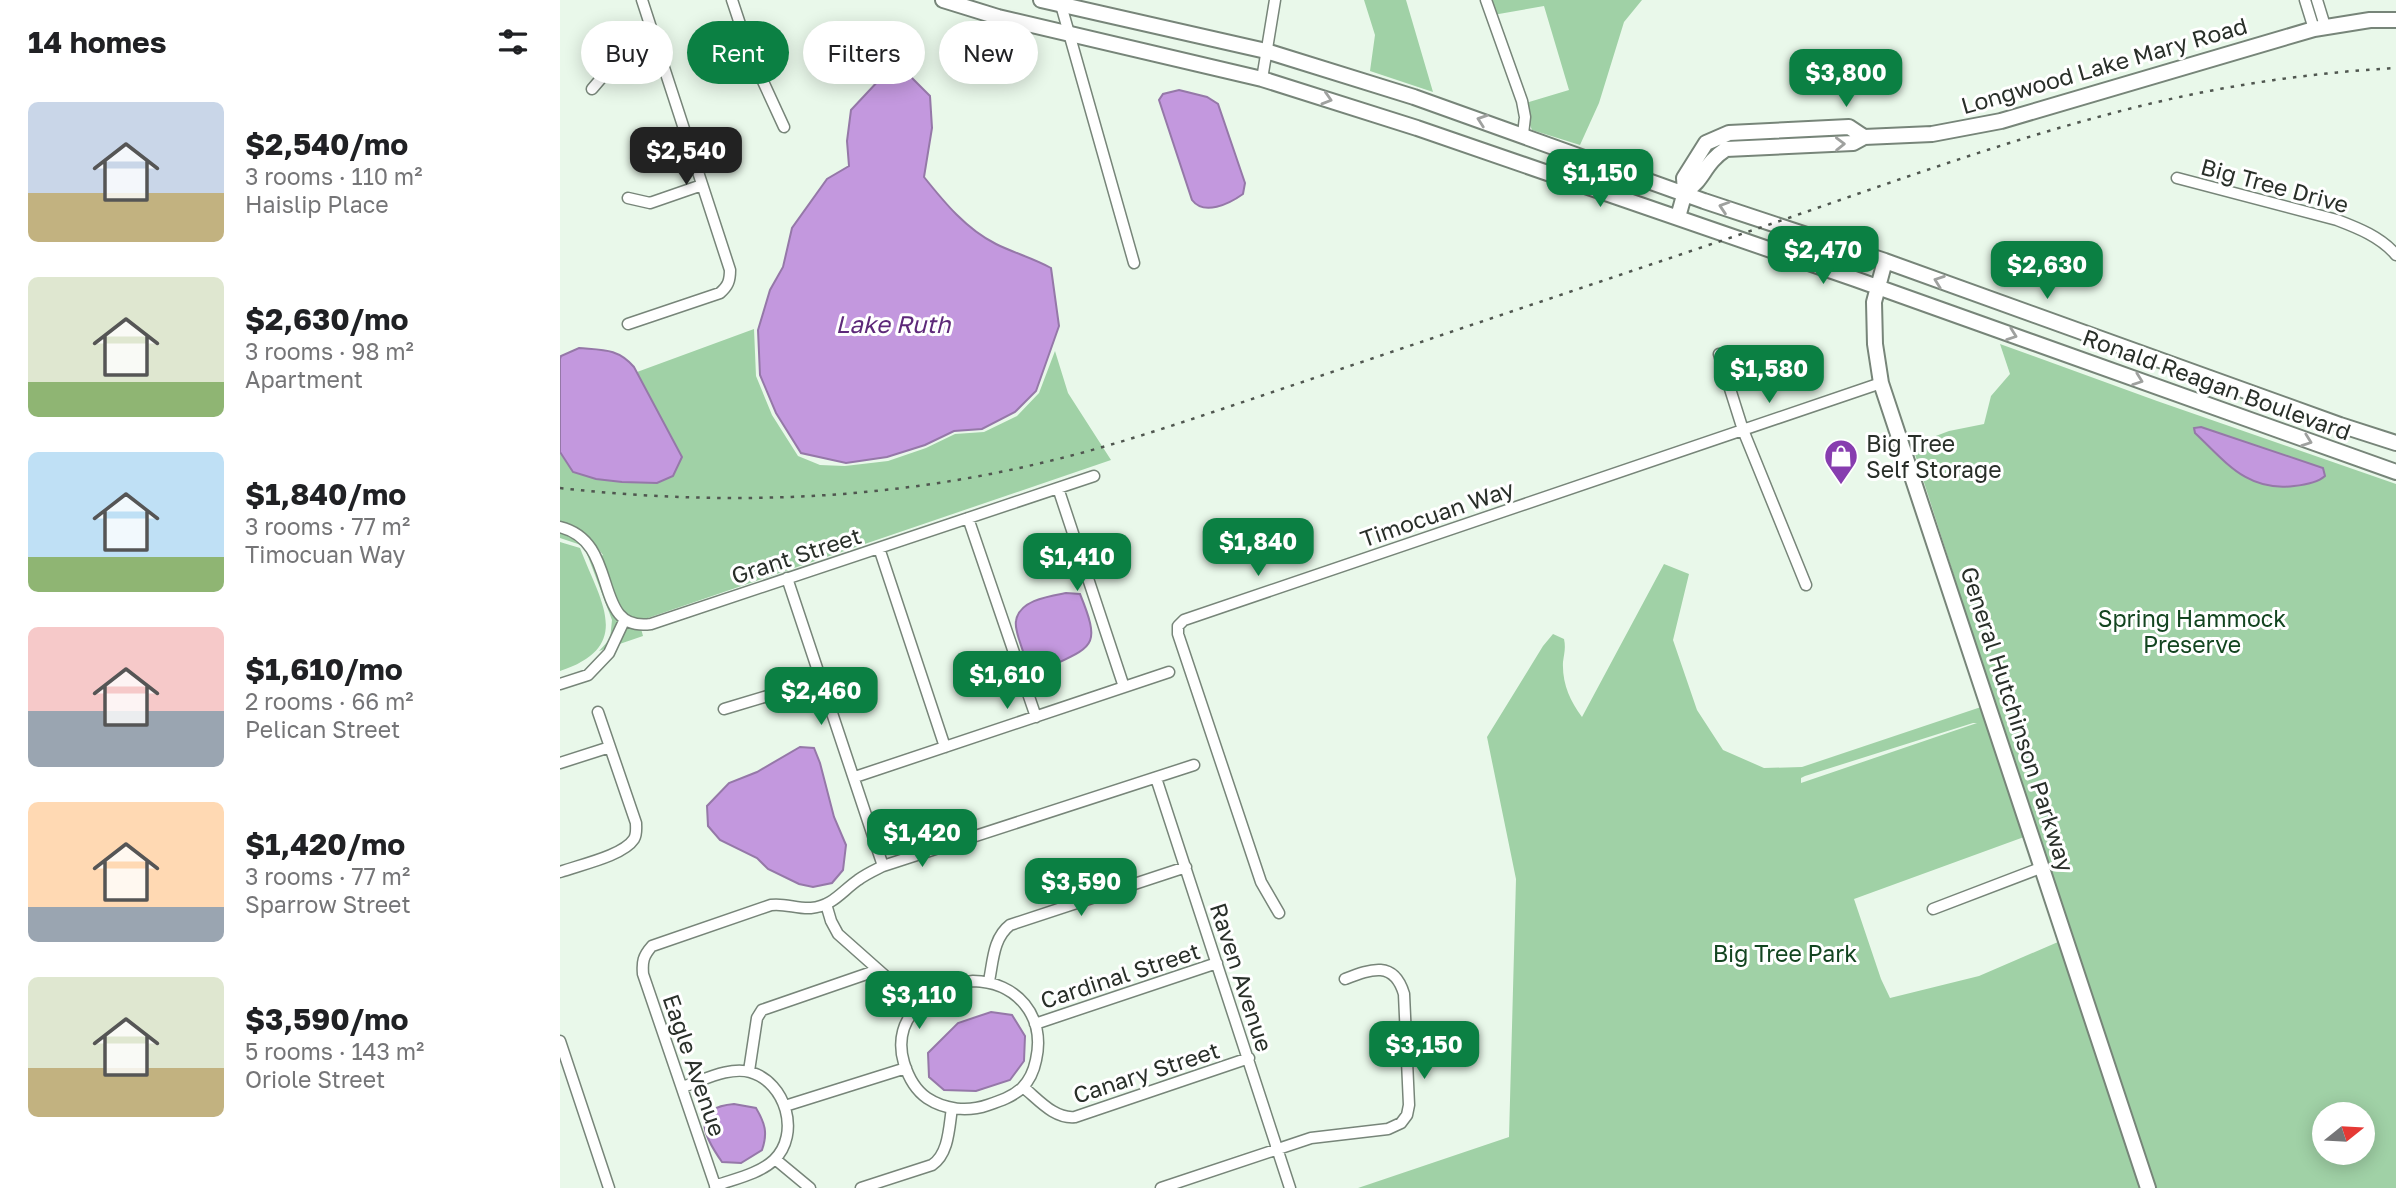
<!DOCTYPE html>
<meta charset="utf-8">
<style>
body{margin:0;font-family:"Golos Text",sans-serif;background:#f2f2f2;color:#202124;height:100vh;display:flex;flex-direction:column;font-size:26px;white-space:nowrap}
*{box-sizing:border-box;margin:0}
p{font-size:23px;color:#757577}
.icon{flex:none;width:38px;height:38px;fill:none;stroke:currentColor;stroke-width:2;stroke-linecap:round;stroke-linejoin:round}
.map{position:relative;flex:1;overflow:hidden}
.side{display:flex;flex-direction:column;background:#fff;width:560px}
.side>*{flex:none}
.guide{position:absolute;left:21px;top:21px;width:665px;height:63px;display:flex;gap:14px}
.needle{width:46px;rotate:72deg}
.buttons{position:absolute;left:1752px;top:1102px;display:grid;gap:14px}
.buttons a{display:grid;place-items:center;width:63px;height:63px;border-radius:50%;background:#fff;box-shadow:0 4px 18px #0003;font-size:35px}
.price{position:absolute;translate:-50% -60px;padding:0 16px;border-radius:14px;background:#0b8043;color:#fff;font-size:23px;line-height:46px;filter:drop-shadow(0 2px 4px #0008)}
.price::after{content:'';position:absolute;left:50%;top:42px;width:21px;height:16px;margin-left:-10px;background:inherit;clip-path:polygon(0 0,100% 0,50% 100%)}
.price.current{background:#222;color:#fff}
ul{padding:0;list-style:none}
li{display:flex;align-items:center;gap:21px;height:175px;padding:0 28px}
li span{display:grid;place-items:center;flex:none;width:196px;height:140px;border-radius:10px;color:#555}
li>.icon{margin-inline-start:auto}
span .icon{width:84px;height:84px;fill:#fffc;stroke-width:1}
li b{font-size:30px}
h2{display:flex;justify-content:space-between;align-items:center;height:84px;padding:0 28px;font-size:30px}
.pill{padding:0 24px;border-radius:32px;background:#fff;box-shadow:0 4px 18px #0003;font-size:24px;line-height:63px}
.pill.current{background:#0b8043;color:#fff}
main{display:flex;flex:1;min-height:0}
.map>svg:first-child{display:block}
.green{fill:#a0d1a6;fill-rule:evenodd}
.water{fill:#c398de;stroke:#9578a8;stroke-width:2}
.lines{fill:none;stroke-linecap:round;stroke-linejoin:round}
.street-casing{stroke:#778579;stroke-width:13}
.secondary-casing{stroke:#778579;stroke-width:18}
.street{stroke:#fff;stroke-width:10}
.secondary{stroke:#fff;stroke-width:14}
.rail{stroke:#505750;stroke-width:2.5;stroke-dasharray:3.5 7;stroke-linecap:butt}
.oneway{stroke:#9fa19f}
.labels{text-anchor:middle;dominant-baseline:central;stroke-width:6;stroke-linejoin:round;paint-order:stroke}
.street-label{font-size:23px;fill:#292f29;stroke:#fff}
.poi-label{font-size:23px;fill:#292f29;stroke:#fff;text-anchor:start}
.park-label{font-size:23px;fill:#134520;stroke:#fff}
.water-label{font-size:24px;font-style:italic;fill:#5d2879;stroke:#fff}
</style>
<main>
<section class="side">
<h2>14 homes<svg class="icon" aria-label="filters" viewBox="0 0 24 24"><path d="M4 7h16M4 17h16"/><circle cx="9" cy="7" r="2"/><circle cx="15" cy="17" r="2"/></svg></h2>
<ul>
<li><span style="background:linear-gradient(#c9d6e8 65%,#c2b280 0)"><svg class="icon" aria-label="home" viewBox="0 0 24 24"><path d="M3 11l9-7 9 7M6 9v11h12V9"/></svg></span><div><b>$2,540/mo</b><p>3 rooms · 110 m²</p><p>Haislip Place</p></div></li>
<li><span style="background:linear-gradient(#dfe7d0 75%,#8fb573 0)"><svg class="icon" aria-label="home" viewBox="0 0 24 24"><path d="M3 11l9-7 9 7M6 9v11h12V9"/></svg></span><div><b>$2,630/mo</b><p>3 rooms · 98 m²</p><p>Apartment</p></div></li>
<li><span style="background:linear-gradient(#bfe0f5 75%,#8fb573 0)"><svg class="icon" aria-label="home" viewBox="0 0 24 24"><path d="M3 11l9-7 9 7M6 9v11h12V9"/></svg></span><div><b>$1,840/mo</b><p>3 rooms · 77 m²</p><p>Timocuan Way</p></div></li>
<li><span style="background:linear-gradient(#f6c9c9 60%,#9aa5b1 0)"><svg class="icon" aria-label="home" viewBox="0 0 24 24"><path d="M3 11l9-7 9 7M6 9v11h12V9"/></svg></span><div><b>$1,610/mo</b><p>2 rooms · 66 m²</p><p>Pelican Street</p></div></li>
<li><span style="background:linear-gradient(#ffd9b3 75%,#9aa5b1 0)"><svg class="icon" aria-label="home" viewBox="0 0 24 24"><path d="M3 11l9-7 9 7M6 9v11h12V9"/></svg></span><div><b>$1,420/mo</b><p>3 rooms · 77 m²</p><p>Sparrow Street</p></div></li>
<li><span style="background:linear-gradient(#dfe7d0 65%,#c2b280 0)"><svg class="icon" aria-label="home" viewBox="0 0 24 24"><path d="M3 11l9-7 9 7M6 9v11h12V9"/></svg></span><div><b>$3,590/mo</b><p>5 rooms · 143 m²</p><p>Oriole Street</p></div></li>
</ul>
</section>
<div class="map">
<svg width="1836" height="1188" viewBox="0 0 1836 1188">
<rect width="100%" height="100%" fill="#e9f8ea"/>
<path class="green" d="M804,0H846L873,92L810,71L815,35Z
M929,0H1082L1064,22L1039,103L1020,145L972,130L962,104L1009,90L984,6L933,15Z
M194,329L196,376L212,415L238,456L260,465L285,466L328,461L366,448L395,434L424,432L457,416L479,393L495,351L508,393L551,460L79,621L83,636L39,651L50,639L52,620L24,546L0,538V532C17,537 25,546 34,560L43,555C31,538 20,527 0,523V452L13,472L37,479L97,483L113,476L122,457L77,372Z
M1440,344L1597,401L1836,484V1188H798L949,1137L956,879L927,737L983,646L993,634L1004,639C1006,648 1004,654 1003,662C1002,683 1010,701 1022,717L1104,564L1129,574L1113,640L1137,710L1163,750L1204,768L1242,767L1424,706L1429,720L1439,716L1352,445L1389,431L1424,424L1431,396L1450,374ZM1413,723H1417L1241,783V778L1245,776ZM1464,837L1498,942L1419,976L1330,998L1321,979L1294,899ZM1764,1115H1802V1153H1764Z
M0,542L20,548C40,601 75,646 0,671Z"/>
<path class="water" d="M351,77L370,96L372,128L364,177C384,202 406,229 436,244C454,253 473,258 491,268L499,326L476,391L455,412L422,429L394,431L365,445L327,457L286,463L241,453L216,413L200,375L198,330L210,290L223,267L232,228L267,179L289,166L287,141L291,110L320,79Z
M619,90L647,97L658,104L685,183L683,194C669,204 644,216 632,200L599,100L603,94Z
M19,348C42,350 58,348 74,367L122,457L113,476L97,483L62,482L36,479L13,472L0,452V359L1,356Z
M1641,427L1763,468L1765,476C1757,483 1744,485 1734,486C1687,492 1666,462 1635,433L1634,428Z
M506,593L520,594C542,648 533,646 485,669L465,659C463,648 454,631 456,621C459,600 490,596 506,593Z
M240,747L254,748L260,763L274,817L286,845L283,870L272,883L253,887L239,884L208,869L197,858L160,840L148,826L147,806L169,783L197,772Z
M431,1012L452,1015L465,1036L464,1061L450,1080L416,1091L384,1090L369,1077L368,1053L398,1023Z
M174,1104L196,1108C205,1123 208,1133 202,1150L181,1163L162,1162C143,1135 130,1108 174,1104Z"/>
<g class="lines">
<g class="street-casing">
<path id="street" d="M172,0L189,51L224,127
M926,0L962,101L965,117L963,134
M1745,0L1754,29
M1757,0L1765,26
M501,1V5L574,263
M702,79L715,0
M32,89L44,75L100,56
M1617,178L1777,220C1798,228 1821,237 1836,255
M68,198L90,203L142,185
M68,324L160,293C168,286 170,281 170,270L82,0
M1159,354L1183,430L1246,585
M498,488L564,687
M408,518L476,717
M0,527C62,542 30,633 91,624L534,476
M319,548L385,747
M227,578L323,866
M0,684L28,675L49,653L64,621
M164,709L261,680
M0,763L50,747
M295,777L609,672
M596,778L730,1188
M0,872C19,865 63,856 74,839C77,834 76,828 76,823L38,712
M266,904L271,921L278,934L358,1005
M1373,909L1483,867
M719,913L701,882L618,634V626L624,620L1321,383
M413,981C457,982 486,1016 476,1060C474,1070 469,1081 462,1088C452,1097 440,1101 428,1105C408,1112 385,1110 367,1098C354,1089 348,1076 344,1063C330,1016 372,986 413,981Z
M429,981C433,962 433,938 450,925L626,867
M475,1024L657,963
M0,1041L49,1188
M189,1071L197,1018L202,1010L318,970
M122,1087C142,1081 169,1066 190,1072C226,1082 241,1134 214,1160C199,1174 174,1179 155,1186
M463,1087C479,1100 494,1119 515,1117L689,1058
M225,1106L346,1068
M215,1159L250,1188
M156,1188L83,974C82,962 83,956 92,946L211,905C225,903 237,909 251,908C273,906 282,891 298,880C306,874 315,870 323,866L634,765
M301,1188L372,1165C389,1154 389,1127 392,1108
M601,1188L751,1138L828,1129L841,1123L847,1115L849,1105L844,994C834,960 811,969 785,979"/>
</g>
<g class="secondary-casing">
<path id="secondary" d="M383,0L438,17L702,79L857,128L1295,279L1836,472
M481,0L706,51L854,97L1144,201L1325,261L1780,425L1836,443
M1125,192C1145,179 1143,164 1166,149L1293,143L1304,137L1372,134L1441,121L1754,29L1810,20H1836
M1118,217L1125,192L1124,178L1146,143L1169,133L1289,127L1304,137
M1325,261L1314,302L1315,344L1321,383L1588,1188"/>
</g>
<use href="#street" class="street"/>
<use href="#secondary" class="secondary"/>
<path class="rail" d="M0,488C161,506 322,501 481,463C551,447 620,423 689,400C864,341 1039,282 1214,223C1327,184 1441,142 1557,112C1648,88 1742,73 1836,68"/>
</g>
<defs><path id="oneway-chevron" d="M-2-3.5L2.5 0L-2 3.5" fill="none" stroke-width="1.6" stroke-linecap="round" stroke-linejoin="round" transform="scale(1.75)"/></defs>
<g class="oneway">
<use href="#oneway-chevron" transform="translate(767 99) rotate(17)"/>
<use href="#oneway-chevron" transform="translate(922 120) rotate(-161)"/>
<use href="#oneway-chevron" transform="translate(1280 144) rotate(-1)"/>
<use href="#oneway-chevron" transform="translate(1164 207) rotate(-162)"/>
<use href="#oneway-chevron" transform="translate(1379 281) rotate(-160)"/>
<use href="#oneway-chevron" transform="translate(1452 335) rotate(20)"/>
<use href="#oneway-chevron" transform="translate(1578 380) rotate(20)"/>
<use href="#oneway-chevron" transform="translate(1747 441) rotate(20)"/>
</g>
<defs>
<g id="shop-pin" transform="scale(1.75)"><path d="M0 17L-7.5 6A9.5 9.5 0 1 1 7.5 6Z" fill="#873daf" stroke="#fff"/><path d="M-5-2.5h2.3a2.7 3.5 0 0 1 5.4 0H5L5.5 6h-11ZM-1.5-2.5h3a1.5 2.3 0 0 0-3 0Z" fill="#fff"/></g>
</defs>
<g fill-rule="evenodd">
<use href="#shop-pin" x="1281" y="456"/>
</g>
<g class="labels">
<g class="street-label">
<text transform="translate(1544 65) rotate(-16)">Longwood Lake Mary Road</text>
<text transform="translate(1715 185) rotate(15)">Big Tree Drive</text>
<text transform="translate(1657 384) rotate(20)">Ronald Reagan Boulevard</text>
<text transform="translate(877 513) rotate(-19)">Timocuan Way</text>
<text transform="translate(236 555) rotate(-18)">Grant Street</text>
<text transform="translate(1458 719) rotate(72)">General Hutchinson Parkway</text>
<text transform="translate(560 975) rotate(-18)">Cardinal Street</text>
<text transform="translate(682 977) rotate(72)">Raven Avenue</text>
<text transform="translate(135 1065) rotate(71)">Eagle Avenue</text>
<text transform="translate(586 1072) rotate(-18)">Canary Street</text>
</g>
<g class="poi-label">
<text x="1306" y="443">Big Tree<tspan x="1306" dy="26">Self Storage</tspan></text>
</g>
<g class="park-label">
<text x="1632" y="618">Spring Hammock<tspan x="1632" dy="26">Preserve</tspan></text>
<text x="1225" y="953">Big Tree Park</text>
</g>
<g class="water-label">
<text x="333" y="323">Lake Ruth</text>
</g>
</g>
</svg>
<div class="buttons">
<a><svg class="needle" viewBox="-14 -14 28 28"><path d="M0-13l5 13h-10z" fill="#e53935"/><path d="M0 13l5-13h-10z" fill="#757577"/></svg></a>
</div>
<b class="price" style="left:1286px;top:109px">$3,800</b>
<b class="price current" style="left:126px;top:187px">$2,540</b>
<b class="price" style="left:1040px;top:209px">$1,150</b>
<b class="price" style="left:1263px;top:286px">$2,470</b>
<b class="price" style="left:1487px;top:301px">$2,630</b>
<b class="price" style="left:1209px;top:405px">$1,580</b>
<b class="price" style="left:698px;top:578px">$1,840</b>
<b class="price" style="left:517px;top:593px">$1,410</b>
<b class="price" style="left:447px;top:711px">$1,610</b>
<b class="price" style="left:261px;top:727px">$2,460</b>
<b class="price" style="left:362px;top:869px">$1,420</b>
<b class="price" style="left:521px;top:918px">$3,590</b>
<b class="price" style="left:359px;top:1031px">$3,110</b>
<b class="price" style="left:864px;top:1081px">$3,150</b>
<div class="guide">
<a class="pill">Buy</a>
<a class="pill current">Rent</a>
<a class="pill">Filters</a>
<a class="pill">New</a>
</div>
</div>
</main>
